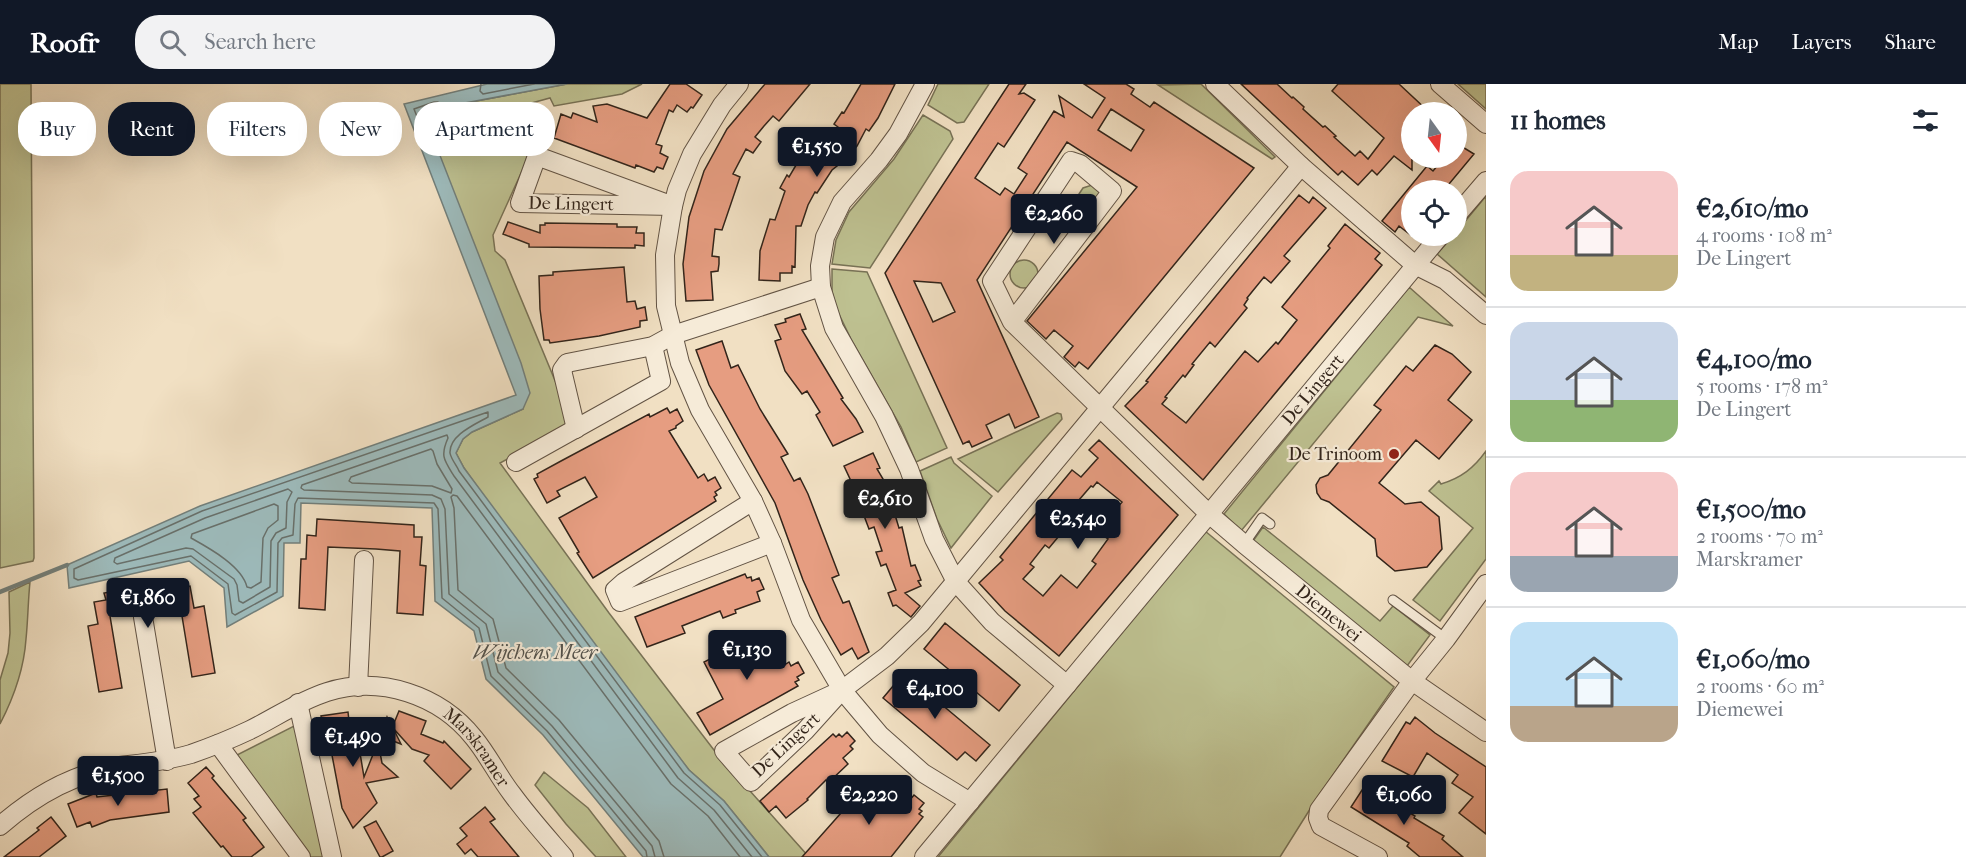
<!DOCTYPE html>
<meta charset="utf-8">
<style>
body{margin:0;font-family:"IM FELL French Canon",serif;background:#f2f2f3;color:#1f2937;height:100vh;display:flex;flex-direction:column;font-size:22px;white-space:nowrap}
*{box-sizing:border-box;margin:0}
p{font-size:20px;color:#747a83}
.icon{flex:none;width:33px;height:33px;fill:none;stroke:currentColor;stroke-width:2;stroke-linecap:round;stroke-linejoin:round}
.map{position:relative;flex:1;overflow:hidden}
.side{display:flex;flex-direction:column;background:#fff;width:480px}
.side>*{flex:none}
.top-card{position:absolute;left:18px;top:18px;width:570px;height:54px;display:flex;gap:12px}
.needle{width:39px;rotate:165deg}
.tools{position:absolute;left:1401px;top:18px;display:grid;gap:12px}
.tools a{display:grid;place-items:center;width:66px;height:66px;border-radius:50%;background:#fff;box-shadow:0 6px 24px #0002;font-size:30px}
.price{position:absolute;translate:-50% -51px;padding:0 14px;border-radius:6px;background:#111827;color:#fff;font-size:20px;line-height:39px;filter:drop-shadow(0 2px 3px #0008)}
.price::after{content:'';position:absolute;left:50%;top:36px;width:18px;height:14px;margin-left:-9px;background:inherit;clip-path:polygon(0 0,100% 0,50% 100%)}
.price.on{background:#222;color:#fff}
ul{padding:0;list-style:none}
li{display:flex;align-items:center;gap:18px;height:150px;padding:0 24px}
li+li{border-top:2px solid #e0e1e3}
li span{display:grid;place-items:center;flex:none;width:168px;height:120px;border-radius:18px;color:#555}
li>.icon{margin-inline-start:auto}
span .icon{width:72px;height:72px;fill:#fffc;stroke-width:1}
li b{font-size:26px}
h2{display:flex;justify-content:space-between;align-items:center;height:72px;padding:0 24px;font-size:26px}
.tag{padding:0 21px;border-radius:24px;background:#fff;box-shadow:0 6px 24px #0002;font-size:21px;line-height:54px}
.tag.on{background:#111827;color:#fff}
header{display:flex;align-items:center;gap:36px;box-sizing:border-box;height:84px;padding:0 30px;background:#111827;color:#fff}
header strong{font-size:28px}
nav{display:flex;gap:33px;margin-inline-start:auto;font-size:21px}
.search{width:420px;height:54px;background:#f2f2f3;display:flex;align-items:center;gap:15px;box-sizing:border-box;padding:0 21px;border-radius:24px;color:#747a83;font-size:22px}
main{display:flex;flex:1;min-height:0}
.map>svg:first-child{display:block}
.green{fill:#bec191;stroke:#787256;stroke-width:1.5}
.water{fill:#9dbbbc;stroke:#727f7b;stroke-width:1.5}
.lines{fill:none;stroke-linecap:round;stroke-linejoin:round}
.shore{stroke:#68706b;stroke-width:1.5}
.stream{stroke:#727f7b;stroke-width:4.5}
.building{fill:#e69d81;stroke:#32241a;stroke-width:1.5;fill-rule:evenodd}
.lane-casing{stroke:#625344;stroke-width:11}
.street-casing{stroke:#625344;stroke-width:20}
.lane{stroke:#f6ebd8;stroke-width:9}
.street{stroke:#f6ebd8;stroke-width:18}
.poi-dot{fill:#8f2418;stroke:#f6ebd8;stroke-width:2}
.labels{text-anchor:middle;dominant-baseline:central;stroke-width:4.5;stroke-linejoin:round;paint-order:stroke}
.street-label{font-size:18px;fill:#32241a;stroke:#f6ebd8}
.poi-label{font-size:18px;fill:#32241a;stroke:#f6ebd8;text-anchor:end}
.water-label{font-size:20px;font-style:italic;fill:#52514b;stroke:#f6ebd8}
</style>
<header>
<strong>Roofr</strong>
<div class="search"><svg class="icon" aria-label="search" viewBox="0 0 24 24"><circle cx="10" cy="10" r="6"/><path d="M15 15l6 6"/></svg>Search here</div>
<nav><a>Map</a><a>Layers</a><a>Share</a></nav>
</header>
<main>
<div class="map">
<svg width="1486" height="773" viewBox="0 0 1486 773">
<rect width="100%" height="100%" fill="#f1e0c3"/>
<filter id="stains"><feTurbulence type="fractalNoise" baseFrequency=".00333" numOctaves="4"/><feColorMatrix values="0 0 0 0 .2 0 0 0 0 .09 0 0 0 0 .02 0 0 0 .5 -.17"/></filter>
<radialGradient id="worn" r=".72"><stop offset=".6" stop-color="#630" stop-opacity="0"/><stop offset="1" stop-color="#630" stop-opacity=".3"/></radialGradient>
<path class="green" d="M0,0H31L34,474L33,477L0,484Z
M567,0H642L622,10L554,22L550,14L481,33L479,39L482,47L532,65L493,151L495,167L505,176L573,340L500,379L609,529L717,670L809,773H769L724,717L689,686L575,541L464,384L456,369L463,355L472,348L523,325L432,51C434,37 439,30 449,22Z
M938,0H989L964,38L957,39L928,21Z
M1201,0L1275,73L1272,75L1158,1Z
M1458,0H1486V25Z
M923,31L950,47L953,55L870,184L832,180L836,156L849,128L894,75Z
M1092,101L1103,111L1089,123L1081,118L1079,110L1083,104Z
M1486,112V213L1437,170L1453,152H1456L1457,147Z
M1010 190a14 14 0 1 1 28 0a14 14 0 1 1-28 0Z
M832,185L867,188L947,364L916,378L901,343L851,255L837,226L832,208Z
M1409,203L1453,242L1418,233L1241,447L1224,430Z
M1057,329L1061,330L1062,335L998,408L958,375Z
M1486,367V475L1440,537L1413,516L1473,444L1429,407L1439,397L1441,400C1461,394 1474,384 1486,367Z
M951,373L954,379L992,412L951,464L937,435L920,387Z
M1263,443L1380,537L1393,522L1430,551L1407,582L1253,457Z
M1205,447L1394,603L1317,714L1280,773H938Z
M30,498C28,517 28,536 26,555C24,585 14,613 0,640V596L8,569L10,549L9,508Z
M296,641L324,773H309L235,672Z
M544,688L588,724L626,773H596L566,740L535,701Z"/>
<path class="water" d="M487,0H567L449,22C439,30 434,37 432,51L521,279L530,309L523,325L472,348L463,355L456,369L464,384L689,686L724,717L769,773H643L543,651L486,595L474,547L435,517L432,424L301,419L300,459H284L283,512L227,543L224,504L189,477L69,504L67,481L200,422L516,311L404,20Z"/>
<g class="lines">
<path class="shore" d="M481,0L480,7L483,10L534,0
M434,18H438L439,22L434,28L426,47L423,48L414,25Z
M431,365L433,367L437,380L452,405L451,409L432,402L352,399L349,397L351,393Z
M288,405L292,408L287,418L286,444L276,449L271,457L270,503L243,519L239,517L237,501L234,495L193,465L186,464L117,480L114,478L115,474L205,434Z
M274,420L278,422V436L268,444L263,454L261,498L251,504L247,503C242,482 209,464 191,454L192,450Z
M647,773L646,767L547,647L491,592L479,544L442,514L438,425L434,419L298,414L295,420L293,451L282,454L278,459L277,508L235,531L232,529L228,500L191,472L78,496L74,494V485L202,427L488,328V333C476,340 449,351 450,369C451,375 457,382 459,387L684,689L720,721L762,773
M655,773L652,762L552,642L498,588L486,540L449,510L445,425L441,415L432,411L304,406L301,404L302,401L447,351L448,354C440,372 444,376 454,392L678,694L714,726L752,773
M664,773L659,757L559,636L506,584L493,535L458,506L454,424L451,413L453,411L457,412L671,700L708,732L740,773"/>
<path class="stream" d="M0,508L67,481"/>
</g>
<path class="building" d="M670,0H686L702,11L693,24L691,23L687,28L677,21L673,28L669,26L656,60L662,62L660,69L668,73L663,85L657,83L654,88L636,81L635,84L554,54L561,30L571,34L573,29L597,38L593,22L607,20L647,34Z
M765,0H810L779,37L773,32L764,42L755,53L761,58L753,69L746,65L733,90L740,93L722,146L715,145L712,172L719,173V180L718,187L711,188L713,216L686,217L683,180L689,133L704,87L727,45Z
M861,0H895L878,34L869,47L866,45L857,62L846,75L832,86L817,109L815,108L808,121L801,142H796L795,183L792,182V189H780V197L759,196L760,167L770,135L775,136L785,107L780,104L787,91L789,93L805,66L802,64L812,53L822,62L838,43L834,40L842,28L844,29Z
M1009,0H1026L1019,10L1024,9L1035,16L1004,63L998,59L975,94L1000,111L1005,104L1014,110L1027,90L1018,84L1054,27L1064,33L1059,12L1092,34L1105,14L1084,0H1126L1134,5L1131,10L1150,23L1154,18L1254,84L1088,285L1079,278L1075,283L1064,273L1073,262L1054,246L1046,255L1027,237L1137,103L1067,58L977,196L1039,333L1015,344L1009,330L986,341L992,354L972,363L969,357L963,360L885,189ZM1111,25L1144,46L1131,67L1098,46ZM914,197L941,199L955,228L933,238Z
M1241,0H1277L1292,14L1293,13L1304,23L1303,25L1323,43L1325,42L1336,52L1334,53L1355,72L1360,67L1368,75L1384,54L1332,7L1338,0H1399L1429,28H1412V86L1394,72L1377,91L1372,86L1358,101L1342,87L1338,91Z
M1456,59L1474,70L1444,106H1412V152L1399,142L1395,148L1382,137L1427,82L1433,87L1444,74H1456Z
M1299,111L1309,119L1313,113L1326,124L1284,172L1290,177L1271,199L1264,193L1247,214L1248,215L1244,221L1247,224L1215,263L1210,258L1192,280L1194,281L1185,293L1183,291L1165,313L1167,314L1162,320L1186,339L1245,267L1258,278L1276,258L1278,260L1297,236L1282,223L1330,164L1328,162L1345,140L1380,169L1375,175L1382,181L1203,396L1125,322L1148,298L1146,297Z
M508,138L540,149V141H545V139L617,140V143H637L636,149H644V162L635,161V164L529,163V160L503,150Z
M624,183L627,218L635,217L637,225L645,223L647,236L640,237V243L599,252L550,259L549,256H544L540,225L539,192L553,191V188Z
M800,230L806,245L802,246L843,314L841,315L856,335L863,348L833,362L816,331L820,328L807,307L802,310L785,287L775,257L781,255L775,241L786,238L785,235Z
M722,257L731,284L738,281L760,325L788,370L781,373L794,397L800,394L808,410L839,491L832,494L843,519L849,517L869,568L858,575L852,564L841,571L821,536L803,496L775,419L709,301L696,266Z
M1435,261L1452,270L1471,288L1448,316L1472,336L1439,375L1416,356L1379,399L1405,420L1421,418L1439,433L1442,465L1427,483L1395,487L1377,472L1375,455L1329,418L1321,415L1317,409L1316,401L1320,394L1328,391L1381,326L1374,321L1406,282L1413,287Z
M667,324L670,329L677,325L683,337L676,342V344L669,347L698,394L704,390L708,397L715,393L721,404L715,408L717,411L714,413L716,417L593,494L577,469L579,468L559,434L597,413L585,393L557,407L560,412L547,419L534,395L538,393L537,390L561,377L649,330L650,333Z
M1099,356L1178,431L1059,572L1005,527L979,499L1003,476L1000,473L1072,386L1081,393L1098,374L1089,366ZM1097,398L1122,418L1097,447L1108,455L1092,477L1096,480L1077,504L1061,491L1043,512L1023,495L1034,483L1030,480L1045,461L1049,464L1079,428L1073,423L1091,402L1093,403Z
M873,369L880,384L877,385L889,405L894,420L892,421L899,444L902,443L911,482L915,481L921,496L918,497L921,502L905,509L920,522L911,533L896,521L893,522L888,509L896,506L886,480L881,482L876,468L882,467L874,443L869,445L851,397L844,382Z
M317,435L414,441V453H422L420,481L426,482L423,531L397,529L400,467L376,465L328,463L325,526L299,524L301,475H306L307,451L316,452Z
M745,490L747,494L751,493L752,497L759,494L764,505L757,508L760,517L735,526L736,529L723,534L720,527L682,542L685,549L647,563L635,533Z
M177,497L178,504L190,502L194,524L204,522L215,589L192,593L180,520L151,525L142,522L133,528L110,532L122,604L99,608L88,542L98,540L94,518L106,516L104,509Z
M945,539L1020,601L999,627L924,565Z
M765,547L783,582L789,578L791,582L798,578L804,589L797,593L799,596L795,598L798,602L710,651L697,629L723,615L704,578Z
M904,589L990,661L976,677L965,668L957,676L883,614Z
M399,627L426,637L421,650L443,659L444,657L471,685L451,705L424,677L429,671L412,665L393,644L401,660L380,652L387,633L392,644Z
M348,628L350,646L356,645L364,693L378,658L382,679L398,693L366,699L377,719L353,744L342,724L328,650L324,651L321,632Z
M1415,633L1435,649L1486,683V750L1459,729L1473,713L1452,699L1458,691L1427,669L1413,693L1382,677L1406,638L1410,640Z
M847,648L855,657L850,662L853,665L843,674L848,680L829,698L826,696L807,715L808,716L786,734L776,722L769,728L760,717L833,650L836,653L839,650L842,653Z
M206,683L214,692L212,694L246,734L243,736L264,763L251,773H232L223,762L221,763L193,729L201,723L194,715L199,712L188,699Z
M872,694L902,720L906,714L909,717L914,711L924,719L919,725L922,727L919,730L923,733L891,773H802Z
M1364,703L1401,726L1402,724L1415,732L1414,734L1444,752L1442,755L1463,773H1420L1407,762L1409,759L1351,723Z
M167,705L169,728L110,736L92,743L90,738L77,743L68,720L96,709L97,713Z
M485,723L495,735L490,738L519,773H478L471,765L465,770L457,760L467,752L460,744Z
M51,733L66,752L39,773H4L39,746L37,744Z
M376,737L393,767L382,773H380L364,743Z"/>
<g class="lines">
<g class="lane-casing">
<path id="lane" d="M1244,460L1262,434L1270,440
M1393,516L1446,555"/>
</g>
<g class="street-casing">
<g id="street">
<path d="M739,0L722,21L692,70L677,106L673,122L665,171L666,222L680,279L700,326L753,417L772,459L801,536L842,606L880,651L923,689L970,718"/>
<path d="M925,0L898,50L879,76L842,118L825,153L820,182L821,203L834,244L884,332L909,385L934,455L956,498L992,538L1067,601"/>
<path d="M1215,0L1301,82L1415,181L1445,196L1486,231"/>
<path d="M1440,0L1486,40"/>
<path d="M537,72L673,122L520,119Z"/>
<path d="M1456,132L1486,97"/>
<path id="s1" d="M1012,238L992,197L1071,77L1080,80L1112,107L1012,238L1209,430L1244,460L1412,597L1486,648"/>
<path d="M576,345L562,286L567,279L653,262L673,251L821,203"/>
<path d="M516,378L661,297L653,262"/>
<path d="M753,417L624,498L615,506L620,518L772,459"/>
<path d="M143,533L167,677"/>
<path d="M358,603L364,476"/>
<path d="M842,606L887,572L921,539L1301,82"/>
<path d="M842,606L805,647L751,698L724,667L792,629Z"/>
<path d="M298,619L332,773"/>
<path d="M218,660L301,773"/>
<path id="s2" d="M0,742C34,712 74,689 120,682C145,679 167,677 191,670C211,663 231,655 250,646C276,633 299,617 327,608C380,591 440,611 474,654C488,671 498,692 512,710C528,732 546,752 564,773"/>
<path id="s3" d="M924,773L1440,152"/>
<path d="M1378,773L1321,742L1318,734L1319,726L1412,597L1446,555L1486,500"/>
</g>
</g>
<use href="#lane" class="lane"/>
<use href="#street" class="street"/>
</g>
<circle class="poi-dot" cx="1394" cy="370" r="6"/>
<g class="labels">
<g class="street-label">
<text transform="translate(571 120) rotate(1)">De Lingert</text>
<text stroke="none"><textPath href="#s3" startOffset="608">De Lingert</textPath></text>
<text stroke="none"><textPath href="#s1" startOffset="836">Diemewei</textPath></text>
<text transform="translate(786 661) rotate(-43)">De Lingert</text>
<text stroke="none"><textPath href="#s2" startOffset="530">Marskramer</textPath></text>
</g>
<g class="poi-label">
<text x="1382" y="370">De Trinoom</text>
</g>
<g class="water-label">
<text x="535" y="568">Wijchens Meer</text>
</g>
</g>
<rect width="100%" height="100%" filter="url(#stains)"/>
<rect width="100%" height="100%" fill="url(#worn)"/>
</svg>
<div class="tools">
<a><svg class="needle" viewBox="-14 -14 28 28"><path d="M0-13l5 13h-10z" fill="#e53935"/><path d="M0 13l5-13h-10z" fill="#747a83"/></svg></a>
<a><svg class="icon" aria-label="locate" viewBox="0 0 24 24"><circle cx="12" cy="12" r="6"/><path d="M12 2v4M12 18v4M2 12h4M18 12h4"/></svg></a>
</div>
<b class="price" style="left:817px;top:94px">€1,550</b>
<b class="price" style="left:1054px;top:161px">€2,260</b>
<b class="price on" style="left:885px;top:446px">€2,610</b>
<b class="price" style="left:1078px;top:466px">€2,540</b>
<b class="price" style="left:148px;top:545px">€1,860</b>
<b class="price" style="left:747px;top:597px">€1,130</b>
<b class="price" style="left:935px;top:636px">€4,100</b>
<b class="price" style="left:353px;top:684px">€1,490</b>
<b class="price" style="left:118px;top:723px">€1,500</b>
<b class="price" style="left:869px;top:742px">€2,220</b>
<b class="price" style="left:1404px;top:742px">€1,060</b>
<div class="top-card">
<a class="tag">Buy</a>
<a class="tag on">Rent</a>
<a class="tag">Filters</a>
<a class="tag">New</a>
<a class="tag">Apartment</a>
</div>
</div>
<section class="side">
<h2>11 homes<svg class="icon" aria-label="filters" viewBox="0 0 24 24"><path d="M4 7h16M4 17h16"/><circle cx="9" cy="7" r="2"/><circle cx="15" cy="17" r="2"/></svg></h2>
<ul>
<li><span style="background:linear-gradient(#f6c9c9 70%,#c2b280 0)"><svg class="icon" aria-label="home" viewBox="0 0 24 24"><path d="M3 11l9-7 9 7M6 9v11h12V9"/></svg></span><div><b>€2,610/mo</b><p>4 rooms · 108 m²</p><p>De Lingert</p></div></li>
<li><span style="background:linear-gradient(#c9d6e8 65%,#8fb573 0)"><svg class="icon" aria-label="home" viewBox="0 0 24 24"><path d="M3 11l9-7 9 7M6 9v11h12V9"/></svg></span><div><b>€4,100/mo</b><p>5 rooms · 178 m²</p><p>De Lingert</p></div></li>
<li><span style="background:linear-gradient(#f6c9c9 70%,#9aa5b1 0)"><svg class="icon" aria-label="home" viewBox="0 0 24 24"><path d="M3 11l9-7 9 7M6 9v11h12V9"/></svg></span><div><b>€1,500/mo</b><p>2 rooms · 70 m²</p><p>Marskramer</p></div></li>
<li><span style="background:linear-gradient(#bfe0f5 70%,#b9a48a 0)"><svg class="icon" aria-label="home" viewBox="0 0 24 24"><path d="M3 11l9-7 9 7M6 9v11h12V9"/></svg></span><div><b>€1,060/mo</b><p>2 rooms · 60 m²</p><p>Diemewei</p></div></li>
</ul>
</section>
</main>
